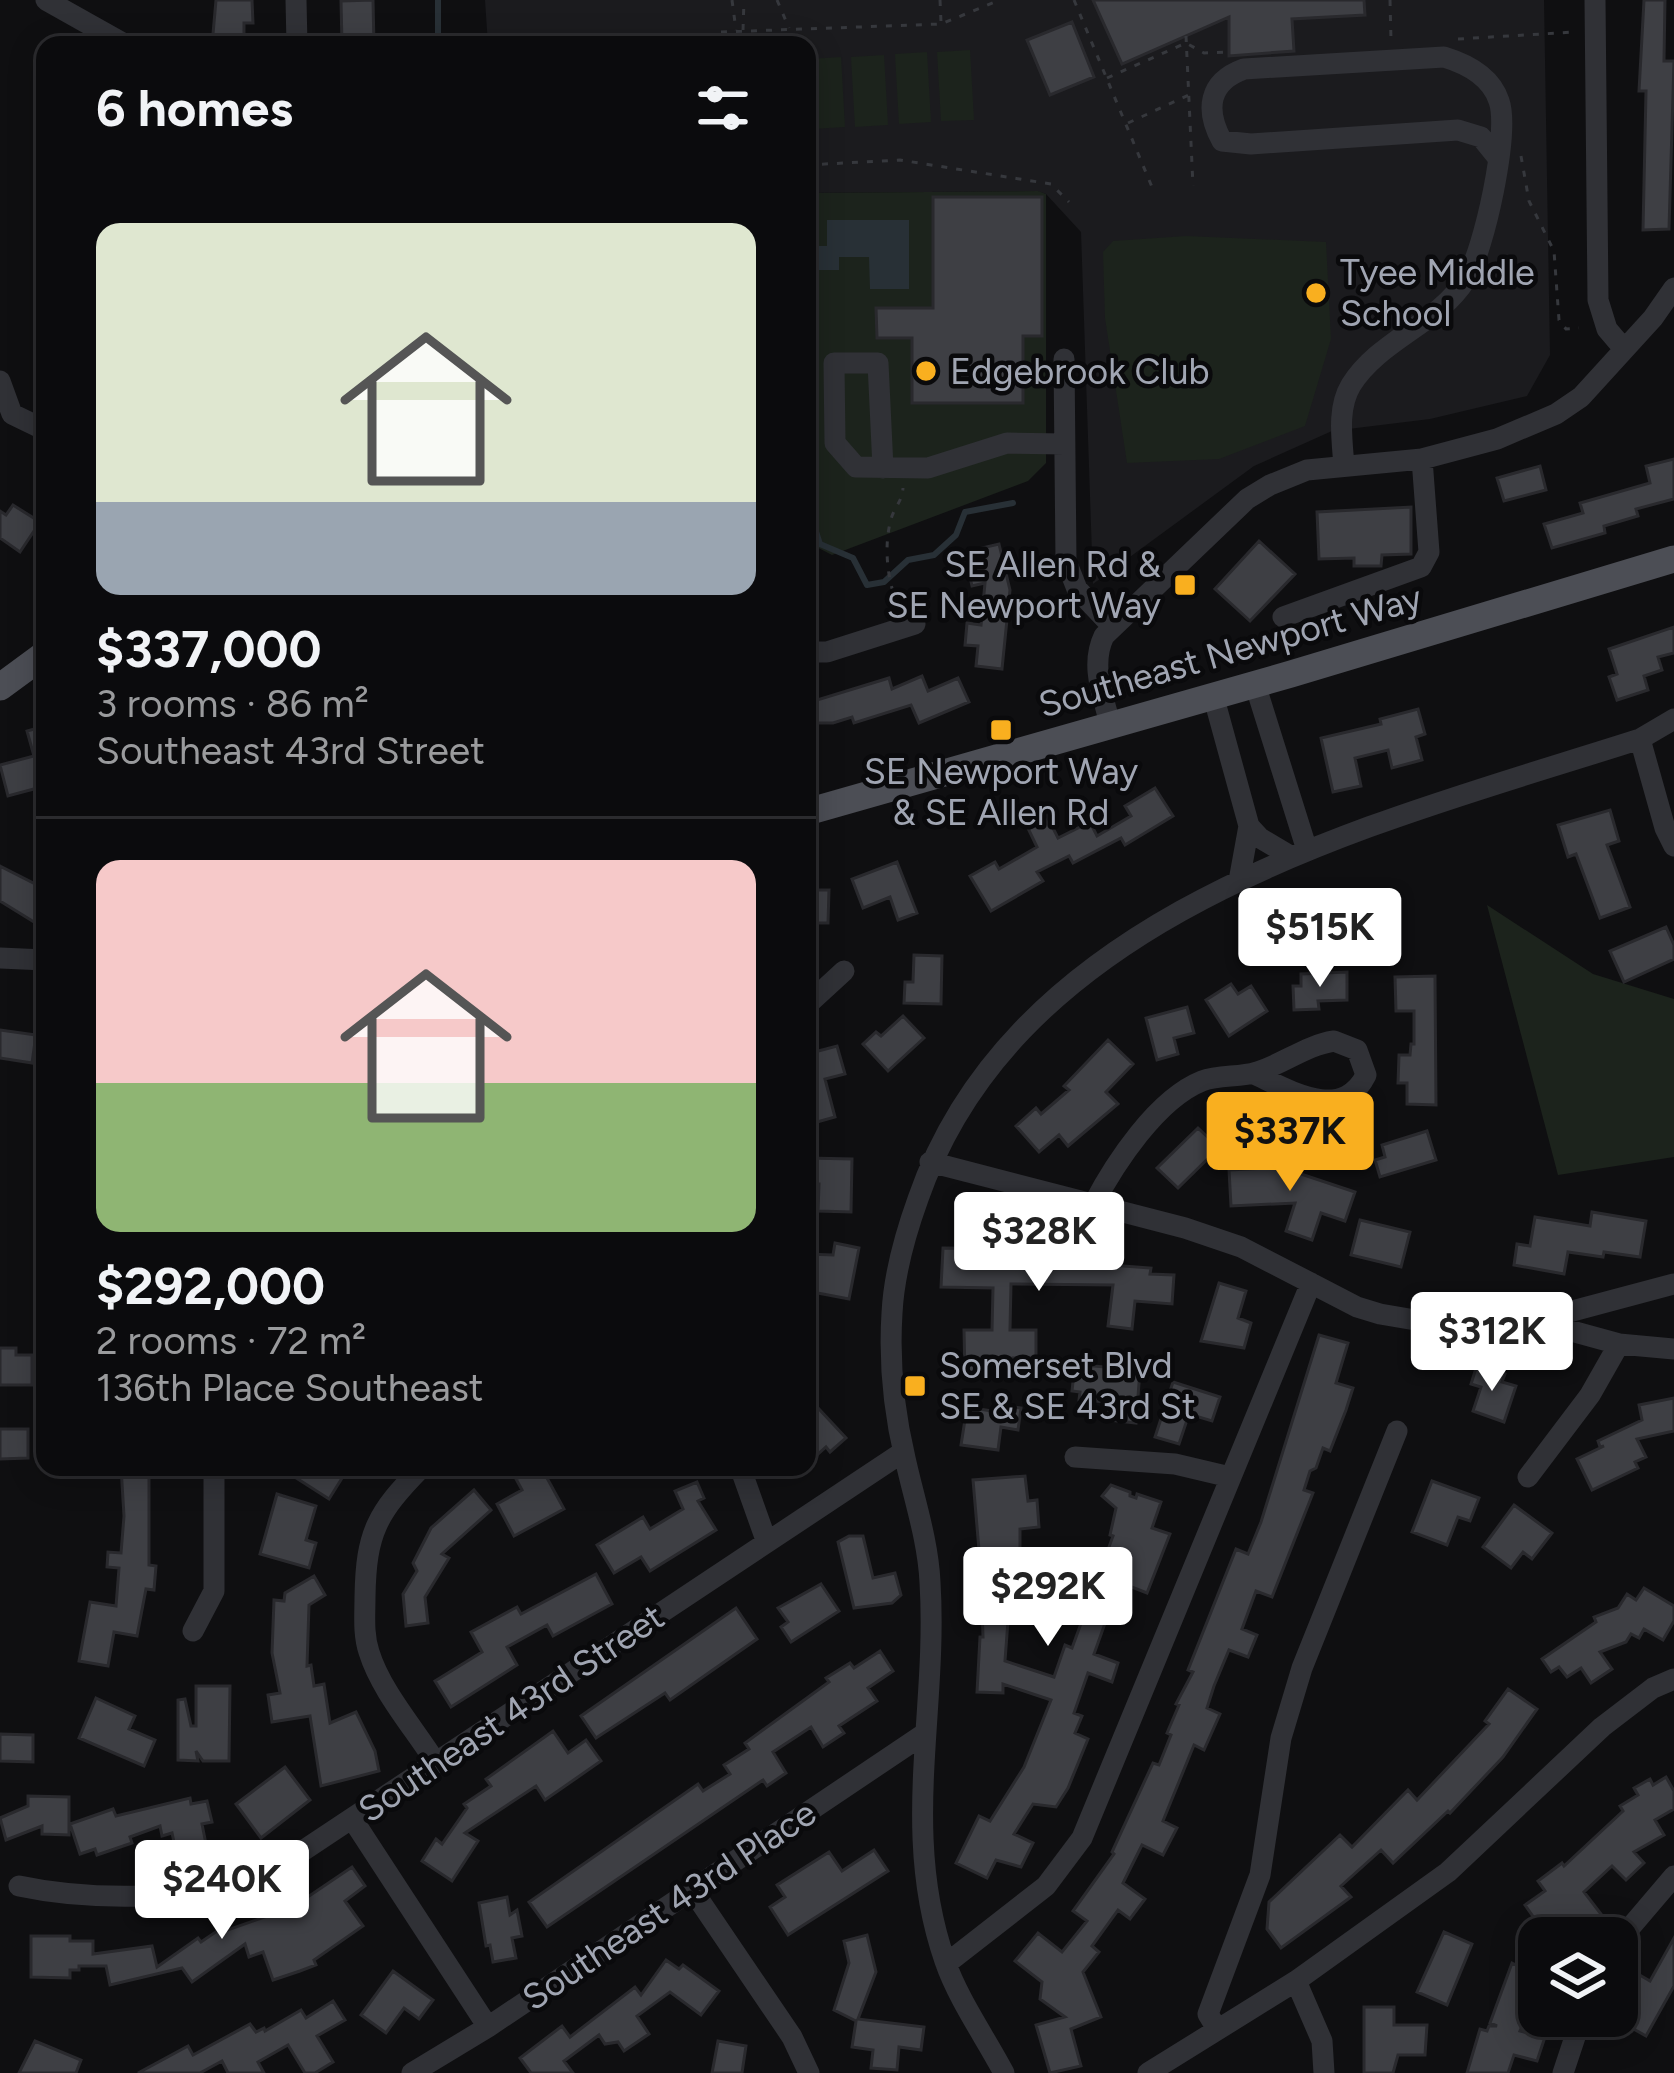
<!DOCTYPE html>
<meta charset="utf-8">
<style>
body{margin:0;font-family:Figtree,sans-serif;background:#141416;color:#f1f3f6;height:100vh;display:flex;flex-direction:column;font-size:45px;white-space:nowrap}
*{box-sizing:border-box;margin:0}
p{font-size:39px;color:#9a9b9d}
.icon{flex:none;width:66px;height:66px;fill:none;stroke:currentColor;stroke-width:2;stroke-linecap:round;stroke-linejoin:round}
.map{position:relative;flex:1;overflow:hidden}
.side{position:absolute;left:36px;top:36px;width:780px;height:1440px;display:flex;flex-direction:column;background:#0b0b0d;border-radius:24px;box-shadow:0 6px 30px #0003,0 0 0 3px #2b2b2e}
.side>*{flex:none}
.buttons{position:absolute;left:1518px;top:1917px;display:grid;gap:24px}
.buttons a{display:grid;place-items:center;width:120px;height:120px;border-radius:24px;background:#0b0b0d;box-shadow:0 6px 30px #0003,0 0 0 3px #2b2b2e;font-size:60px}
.price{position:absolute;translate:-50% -102px;padding:0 27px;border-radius:12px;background:#fff;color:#222;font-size:39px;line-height:78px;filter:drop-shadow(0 3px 6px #0008)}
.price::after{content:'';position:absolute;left:50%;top:72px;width:36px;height:27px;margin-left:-18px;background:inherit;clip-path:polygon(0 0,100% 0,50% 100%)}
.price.current{background:#f9af1f;color:#111}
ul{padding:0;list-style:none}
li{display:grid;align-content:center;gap:24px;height:636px;padding:0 60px}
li+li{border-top:3px solid #2b2b2e}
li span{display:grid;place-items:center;height:372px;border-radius:24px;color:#555}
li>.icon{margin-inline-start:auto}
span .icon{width:216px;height:216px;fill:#fffc;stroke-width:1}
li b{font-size:51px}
h2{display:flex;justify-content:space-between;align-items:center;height:144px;padding:0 60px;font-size:51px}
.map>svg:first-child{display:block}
.built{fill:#1b1b1e}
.green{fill:#1c231c}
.water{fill:#283036}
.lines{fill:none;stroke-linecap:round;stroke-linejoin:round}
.stream{stroke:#283036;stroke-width:6}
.building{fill:#3e3f44;stroke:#29292d;stroke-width:3}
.path{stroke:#36383d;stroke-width:3;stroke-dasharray:6 9;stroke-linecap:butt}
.minor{stroke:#303136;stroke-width:21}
.major{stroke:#4c4e55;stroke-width:27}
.poi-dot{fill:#f9af1f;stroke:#0a0a0c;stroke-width:4.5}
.labels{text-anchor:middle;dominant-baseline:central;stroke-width:9;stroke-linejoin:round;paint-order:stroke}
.poi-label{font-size:36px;fill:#a0a5b2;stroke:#0a0a0c;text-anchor:start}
.street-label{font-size:36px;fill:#a0a5b2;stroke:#0a0a0c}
</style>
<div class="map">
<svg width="1674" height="2073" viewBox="0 0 1674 2073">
<rect width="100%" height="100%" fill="#0f0f11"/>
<path class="built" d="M485,0H1544L1550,355L1527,396L1430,419L1332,431L1254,466L1093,584L1081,232L1046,194L1037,191L807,193V45H488Z"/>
<path class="green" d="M970,50L974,120L941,121L937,52Z
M927,52L931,122L899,124L895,54Z
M884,55L888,125L855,127L851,57Z
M841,57L845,127L813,129L809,59Z
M1038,191L1046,194V463L1028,481L832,555L807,542V193Z
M1186,236L1326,242L1331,339L1305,426L1219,459L1127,463L1105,318L1103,252L1113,241Z
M1487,905L1593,974L1674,999V1157L1558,1175Z"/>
<path class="water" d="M827,220H909V289H870L869,257H839V270H815V246H827Z"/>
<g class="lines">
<path class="stream" d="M438,45V0
M807,504L820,544L853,558L867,585L884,582L908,560L934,555L956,535L965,512L1013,503"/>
</g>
<path class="building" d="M216,0H252L253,23H244V45H212Z
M373,0L374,45H342L341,1Z
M1093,0H1364L1365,15L1292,19L1294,51L1229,56V17L1122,64Z
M1644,0H1665L1664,61H1674L1669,229L1643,230L1646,91H1639Z
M1072,22L1094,77L1050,95L1027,40Z
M933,197H1042V336H1023V403H912V338H877L876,308H933Z
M1674,459V499L1636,509L1638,516L1604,526L1605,533L1552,548L1544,524L1583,513L1580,503L1650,483L1646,466Z
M1540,466L1546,490L1504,501L1497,478Z
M13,505L40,522L20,552L0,538V511L6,515Z
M1411,507V554L1382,555L1381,566H1354V558L1319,559L1317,512Z
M1259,541L1295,574L1250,621L1215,589Z
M999,544L1010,590L1002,669L976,666L978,646L965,645L967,623L981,625L985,583L972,586L966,560L975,557L973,550Z
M1674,627V653L1658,657L1662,670L1644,676L1648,690L1617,700L1609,677L1617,674L1609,649Z
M922,676L928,691L958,678L969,702L919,723L911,705L854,723L852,717L833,723H807V703L889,678L892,689Z
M1418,709L1425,734L1416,737L1422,760L1392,768L1388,750L1355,758L1361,786L1333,792L1321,738L1381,724L1380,719Z
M45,726V786L8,796L0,765L34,756L27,731Z
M1155,788L1173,816L1125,845L1121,838L1073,863L1069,856L1037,872L1043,881L991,911L970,876L995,862L999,869L1037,847L1024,820L1044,810L1058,838L1090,822L1097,836L1131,816L1125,806Z
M1610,810L1619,841L1607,845L1630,907L1600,918L1576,854L1568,857L1558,825Z
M897,862L917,913L898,920L890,897L863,908L852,879Z
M0,866L45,889V906L34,922L0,901Z
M807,890H829L828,923H807Z
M1666,927L1674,945V959L1624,982L1610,951Z
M914,955L942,956L941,1004L904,1003L905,982H913Z
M1347,972V1000L1318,1001L1319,1009L1294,1010L1293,986H1301V974Z
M1435,976L1436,1105L1407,1104V1083H1398L1399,1055H1410L1411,1044H1414V1011H1396L1395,977Z
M1231,984L1238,994L1251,986L1267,1011L1229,1036L1206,1000Z
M1187,1007L1194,1033L1174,1038L1178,1054L1157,1060L1146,1018Z
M903,1016L924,1038L888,1071L863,1044L876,1032L881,1036Z
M0,1030L36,1035L32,1063L0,1058Z
M1108,1040L1133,1064L1106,1092L1118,1104L1068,1146L1059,1135L1039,1152L1016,1126L1036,1108L1041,1114L1069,1090L1064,1086Z
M837,1046L845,1074L825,1079L835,1117L810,1124L807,1054Z
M1239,1117V1128L1178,1188L1157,1168L1198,1128L1217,1146L1216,1118Z
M1427,1131L1436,1160L1380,1177L1375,1160L1385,1157L1382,1145Z
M1272,1150L1290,1156L1286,1169L1355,1192L1345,1221L1321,1213L1312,1240L1286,1231L1295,1203L1231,1206L1229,1170L1266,1168Z
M807,1158L852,1159L851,1212L818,1211L819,1184H807Z
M1592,1212L1646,1221L1640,1257L1604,1252L1603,1257L1568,1252L1564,1274L1514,1265L1517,1244L1530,1246L1535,1217L1590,1226Z
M1360,1220L1410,1232L1401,1267L1351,1255Z
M835,1243L859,1248L849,1299L807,1291V1254L833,1255Z
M943,1248L1065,1249V1253L1097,1255V1264L1151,1268L1150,1274L1174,1275L1172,1304L1135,1301L1132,1329L1108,1326L1113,1285L1011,1284L1010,1330H1036V1358H1013V1367H991V1377H965L964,1330H992L993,1288L941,1287Z
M1219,1283L1246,1291L1238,1318L1251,1323L1244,1348L1201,1341Z
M1319,1335L1348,1343L1336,1383L1353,1388L1346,1410L1330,1451L1323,1448L1316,1468L1310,1471L1304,1490L1313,1493L1272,1597L1256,1591L1242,1629L1257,1635L1248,1657L1229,1650L1214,1686L1207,1708L1220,1714L1204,1750L1194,1745L1163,1821L1177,1828L1163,1855L1142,1845L1123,1883L1145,1899L1130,1919L1118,1910L1092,1946L1099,1952L1083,1972L1101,2017L1071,2029L1081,2066L1050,2073L1036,2025L1065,2017L1040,1999L1042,1982L1015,1961L1038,1933L1062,1952L1087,1921L1073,1911L1114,1854L1112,1852L1153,1763L1159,1765L1171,1735L1167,1733L1179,1705L1176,1704L1193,1672L1188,1670L1236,1549L1248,1554L1261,1522Z
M0,1348H16V1355H32V1385H0Z
M1082,1365L1140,1370L1136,1423L1108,1420L1110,1402L1079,1400L1080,1392L1072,1391L1074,1372L1082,1373Z
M1477,1365L1505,1374L1502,1382L1516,1386L1504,1422L1473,1411L1481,1387L1471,1384Z
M1173,1382L1220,1397L1212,1421L1189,1414L1179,1444L1155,1437Z
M1674,1398V1431L1637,1439L1646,1457L1635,1462L1638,1468L1592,1490L1577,1459L1604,1446L1600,1447L1598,1441L1642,1420L1639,1405Z
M999,1405L1021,1408L1018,1430L1001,1427L998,1450L961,1445L967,1407L998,1412Z
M819,1409L846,1438L830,1452L826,1447L807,1464V1421Z
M0,1429H28V1458L0,1459Z
M121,1467H149V1565L156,1566L154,1590L146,1589L137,1636L114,1632L108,1666L79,1661L90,1602L116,1606L119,1568L107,1567L108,1552L121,1553L124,1516Z
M279,1467H332L344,1475L329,1499Z
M541,1467L564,1509L514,1536L497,1504L522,1490L516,1479Z
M1025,1476L1028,1501L1037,1500L1039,1527L1020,1529V1571H1010L1011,1621H1008L1005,1661L1054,1677L1065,1645L1072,1648L1113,1536L1110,1535L1116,1508L1102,1496L1111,1485L1130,1492V1496L1136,1498L1137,1494L1161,1502L1152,1528L1170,1534L1147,1593L1129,1586L1116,1618L1108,1615L1094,1654L1118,1663L1112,1682L1088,1673L1074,1713L1082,1716L1075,1733L1088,1739L1068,1788L1056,1807L1033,1804L1014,1834L1033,1843L1021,1867L996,1860L987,1878L956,1863L979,1816L990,1821L1024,1767L1051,1700L1003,1684V1693L977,1692L980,1637H983L981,1570H974L973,1551L979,1550L973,1480Z
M1432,1481L1479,1498L1470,1521L1458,1517L1447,1545L1412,1532Z
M697,1482L704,1498L698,1501L716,1530L650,1571L641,1557L614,1573L597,1545L643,1517L650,1529L683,1509L675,1491Z
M474,1490L491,1510L442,1554L449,1558L425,1597L428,1623L406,1626L403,1594L417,1571L413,1563L431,1528Z
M277,1494L316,1506L306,1540L316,1543L309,1568L260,1554Z
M1514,1505L1552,1533L1532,1559L1523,1552L1511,1568L1483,1547Z
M849,1536H863L873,1578L895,1573L901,1595L892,1603L854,1608L838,1542Z
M596,1574L612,1604L553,1636L547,1625L507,1647L517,1665L451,1707L435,1681L482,1652L471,1632L517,1607L521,1614Z
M314,1576L325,1595L309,1605L307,1666L311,1665L314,1686L324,1684L330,1723L356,1712L375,1751L379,1771L321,1786L310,1716L272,1722L268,1695L280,1693L272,1653L274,1600L284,1601L285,1593Z
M821,1584L839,1611L791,1642L781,1627L788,1622L778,1608Z
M1644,1588L1674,1606V1621L1663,1640L1644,1629L1639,1638L1631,1634L1626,1642L1600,1652L1612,1669L1591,1683L1581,1668L1567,1677L1559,1667L1551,1672L1542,1659L1596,1622L1594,1617L1618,1608L1627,1594L1636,1600Z
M736,1608L757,1639L670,1700L665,1693L596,1738L581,1716Z
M880,1651L893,1671L868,1688L877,1701L839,1726L844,1733L823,1747L811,1727L773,1752L786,1773L767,1786L763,1780L547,1927L529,1902L698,1784L703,1791L730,1774L724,1765L749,1749L745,1743L829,1682L826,1678L850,1663L854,1668Z
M196,1686H230L229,1761H203L196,1751L198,1761L178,1760V1700L185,1699L191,1726H196Z
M1508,1689L1537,1709L1503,1757L1450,1813L1448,1811L1393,1863L1381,1850L1341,1886L1351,1897L1281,1948L1267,1929L1269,1902L1340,1835L1352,1847L1408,1790L1417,1800L1489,1724L1485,1721Z
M96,1698L135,1716L129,1729L155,1740L144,1766L79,1738Z
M553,1731L568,1753L586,1740L601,1761L545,1800L536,1786L465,1833L478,1841L452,1881L422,1861L436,1839L442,1844L467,1808L464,1804L491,1786L486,1779Z
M0,1734L33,1735V1762L0,1761Z
M285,1767L310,1800L261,1838L236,1804Z
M1666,1777L1674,1791V1809L1655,1820L1664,1835L1634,1852L1644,1863L1626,1880L1612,1866L1584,1892L1604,1918L1579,1935L1568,1919L1546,1935L1525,1905L1545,1891L1538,1881L1562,1863L1564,1866L1623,1811L1620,1806L1638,1795L1634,1788L1650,1779L1653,1785Z
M28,1796L69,1797V1835L42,1834V1826L6,1840L0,1818L28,1806Z
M190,1798L191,1804L207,1801L212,1822L202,1824L207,1849L177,1856L172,1833L162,1836L160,1826L130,1837L132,1843L97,1855L95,1849L80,1854L70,1824L113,1809L116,1816Z
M874,1850L888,1871L788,1935L770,1907L785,1897L777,1885L829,1852L842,1871Z
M352,1867L365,1886L345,1901L363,1926L314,1960L316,1965L300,1971L273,1980L263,1952L249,1957L245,1944L192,1982L182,1968L110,1985L106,1966H79V1970H70V1978L31,1977V1936H70V1941H93V1954L152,1946L157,1967L198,1938L201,1942L220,1929L222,1932L293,1907Z
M507,1897L510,1915L517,1910L522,1936L512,1938L516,1958L493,1962L490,1945L486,1946L479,1903Z
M1444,1932L1472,1944L1447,2005L1417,1992Z
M867,1935L876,1972L858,2019L924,2027L921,2050L899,2047L897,2070L871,2068L873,2050L852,2047L856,2021L834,2010L849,1963L844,1941Z
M1674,1938V1986L1646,2036L1614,2018L1638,1974L1650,1981Z
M1520,1952L1539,1962V1999L1535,1998L1520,2031L1545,2037L1537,2061L1514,2055L1508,2073H1467L1480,2029L1487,2031L1489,2026H1497L1490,2023L1512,1963L1522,1968Z
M666,1960L679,1969L683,1965L719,1991L701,2015L670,1992L637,2016L649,2034L624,2051L618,2042L605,2044L599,2035L564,2061L573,2073H531L520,2058L562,2026L570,2037L635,1987L641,1995Z
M393,1971L433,2000L419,2019L404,2008L386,2033L361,2015Z
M333,2001L345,2020L317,2036L333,2062L315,2073H305L288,2045L258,2062L264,2073H228L222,2061L200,2073H138L188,2046L193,2055L250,2024L256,2032L264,2028L265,2031L301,2010L306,2018Z
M1364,2007H1394V2025H1427L1425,2055H1398L1393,2073H1364Z
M35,2041L81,2060L76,2073H19Z
M718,2041L746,2046L742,2073H712Z"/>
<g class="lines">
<path class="path" d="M732,0L736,30
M777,0L789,28
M940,0L941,22
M1074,0L1152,187
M1390,0L1391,40
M743,30L744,0
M721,32L941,24L1000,0
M1186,36L1193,186
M1458,39L1575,32
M1107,78L1186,43L1204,53L1227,52
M1128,123L1189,95
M1521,156L1529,201L1554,251L1559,320L1566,329L1579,328
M807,165L900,160L1051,184L1069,202
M898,606C887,580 883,544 892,516C896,505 902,501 903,488
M1418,1358L1421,1342"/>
<path class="minor" d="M46,0L126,45
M296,0L297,45
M1595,0L1598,300L1607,329L1624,349
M1064,359L1066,561L1077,589L1112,626
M0,381L12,414L45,430
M1344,466C1342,439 1337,408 1351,385C1379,340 1438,324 1466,279C1484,251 1510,132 1499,101C1491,76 1467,64 1444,57L1244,69C1208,82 1205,110 1222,141L1251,144L1458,130L1481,137L1498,158
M883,468L878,363H834L835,443L856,467L928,468L1007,443L1064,444
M1283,617L1421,567L1429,552L1422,459
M807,652H827L915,624
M1255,684L1307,850
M1213,695L1249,826L1260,838L1292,857
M1110,724C1103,695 1090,665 1104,636L1247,499L1270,485L1307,470L1422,459L1497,439L1556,414L1581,397L1653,318L1674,288
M1640,739L1665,828L1674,846
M1239,881L1249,826
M0,958L45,960
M807,1005L844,971
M930,1162L1185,1228L1241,1247L1357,1307L1380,1314L1427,1322L1535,1321L1619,1344L1674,1349
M1093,1205C1115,1163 1157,1099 1202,1081C1220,1074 1239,1078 1257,1072C1283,1064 1307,1045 1334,1041L1357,1050L1366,1075C1342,1123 1289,1090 1254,1074
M1535,1321L1674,1284
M1075,1457L1175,1464L1230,1477
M422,1467C377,1513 366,1532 365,1597C365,1615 363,1634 369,1652C381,1691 414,1728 436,1763
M740,1467L766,1540
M1528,1477L1590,1395L1619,1344
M193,1631L214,1591V1467
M353,1820L488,2027
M19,1886C89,1901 199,1901 265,1876L903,1452
M691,1888L792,2037L809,2073
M1617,1943L1674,1876
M946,1964L1046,1886L1082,1838L1311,1283
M1296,1981L1322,2041L1324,2073
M1217,2029L1208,2014L1260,1875L1281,1738L1302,1668L1397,1431
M412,2073L488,2027L924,1734
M1004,2073C985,2037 958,1999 945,1961C900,1832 938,1713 930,1582C928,1540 914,1499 905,1458C894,1412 889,1361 892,1313C894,1274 905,1235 918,1199C1019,907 1378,823 1640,739L1674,719
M1148,2073L1296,1981L1448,1872L1602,1727L1653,1688L1674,1679
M1563,2073L1582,2016"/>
<path class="major" d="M0,687L45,654
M807,812L1291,674L1674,559"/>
</g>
<g class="poi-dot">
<circle cx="1316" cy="293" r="12"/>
<circle cx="926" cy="371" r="12"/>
<rect x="1173" y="573" width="24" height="24" rx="6"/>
<rect x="989" y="718" width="24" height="24" rx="6"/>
<rect x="903" y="1374" width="24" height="24" rx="6"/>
</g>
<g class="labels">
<g class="poi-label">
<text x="1340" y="272">Tyee Middle<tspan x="1340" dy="41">School</tspan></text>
<text x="950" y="371">Edgebrook Club</text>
<text x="1161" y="564" text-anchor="end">SE Allen Rd &amp;<tspan x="1161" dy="41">SE Newport Way</tspan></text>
<text x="1001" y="771" text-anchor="middle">SE Newport Way<tspan x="1001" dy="41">&amp; SE Allen Rd</tspan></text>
<text x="939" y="1365">Somerset Blvd<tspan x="939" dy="41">SE &amp; SE 43rd St</tspan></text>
</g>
<g class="street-label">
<text transform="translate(1230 651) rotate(-16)">Southeast Newport Way</text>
<text transform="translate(511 1713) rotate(-34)">Southeast 43rd Street</text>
<text transform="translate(669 1905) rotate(-34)">Southeast 43rd Place</text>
</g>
</g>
</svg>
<div class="buttons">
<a><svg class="icon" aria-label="layers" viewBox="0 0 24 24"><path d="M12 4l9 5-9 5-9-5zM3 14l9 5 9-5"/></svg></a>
</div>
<b class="price" style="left:1320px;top:990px">$515K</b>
<b class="price current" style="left:1290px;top:1194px">$337K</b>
<b class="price" style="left:1039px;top:1294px">$328K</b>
<b class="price" style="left:1492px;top:1394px">$312K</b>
<b class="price" style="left:1048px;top:1649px">$292K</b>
<b class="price" style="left:222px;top:1942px">$240K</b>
<section class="side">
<h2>6 homes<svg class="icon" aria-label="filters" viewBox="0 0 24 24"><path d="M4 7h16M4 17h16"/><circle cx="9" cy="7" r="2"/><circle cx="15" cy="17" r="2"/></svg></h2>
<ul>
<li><span style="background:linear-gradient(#dfe7d0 75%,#9aa5b1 0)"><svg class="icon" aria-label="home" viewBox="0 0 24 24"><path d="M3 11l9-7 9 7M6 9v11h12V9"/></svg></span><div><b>$337,000</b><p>3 rooms · 86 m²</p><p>Southeast 43rd Street</p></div></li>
<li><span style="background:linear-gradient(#f6c9c9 60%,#8fb573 0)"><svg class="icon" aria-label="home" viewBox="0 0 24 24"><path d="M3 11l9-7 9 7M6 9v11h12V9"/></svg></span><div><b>$292,000</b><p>2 rooms · 72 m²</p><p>136th Place Southeast</p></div></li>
</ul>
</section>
</div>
